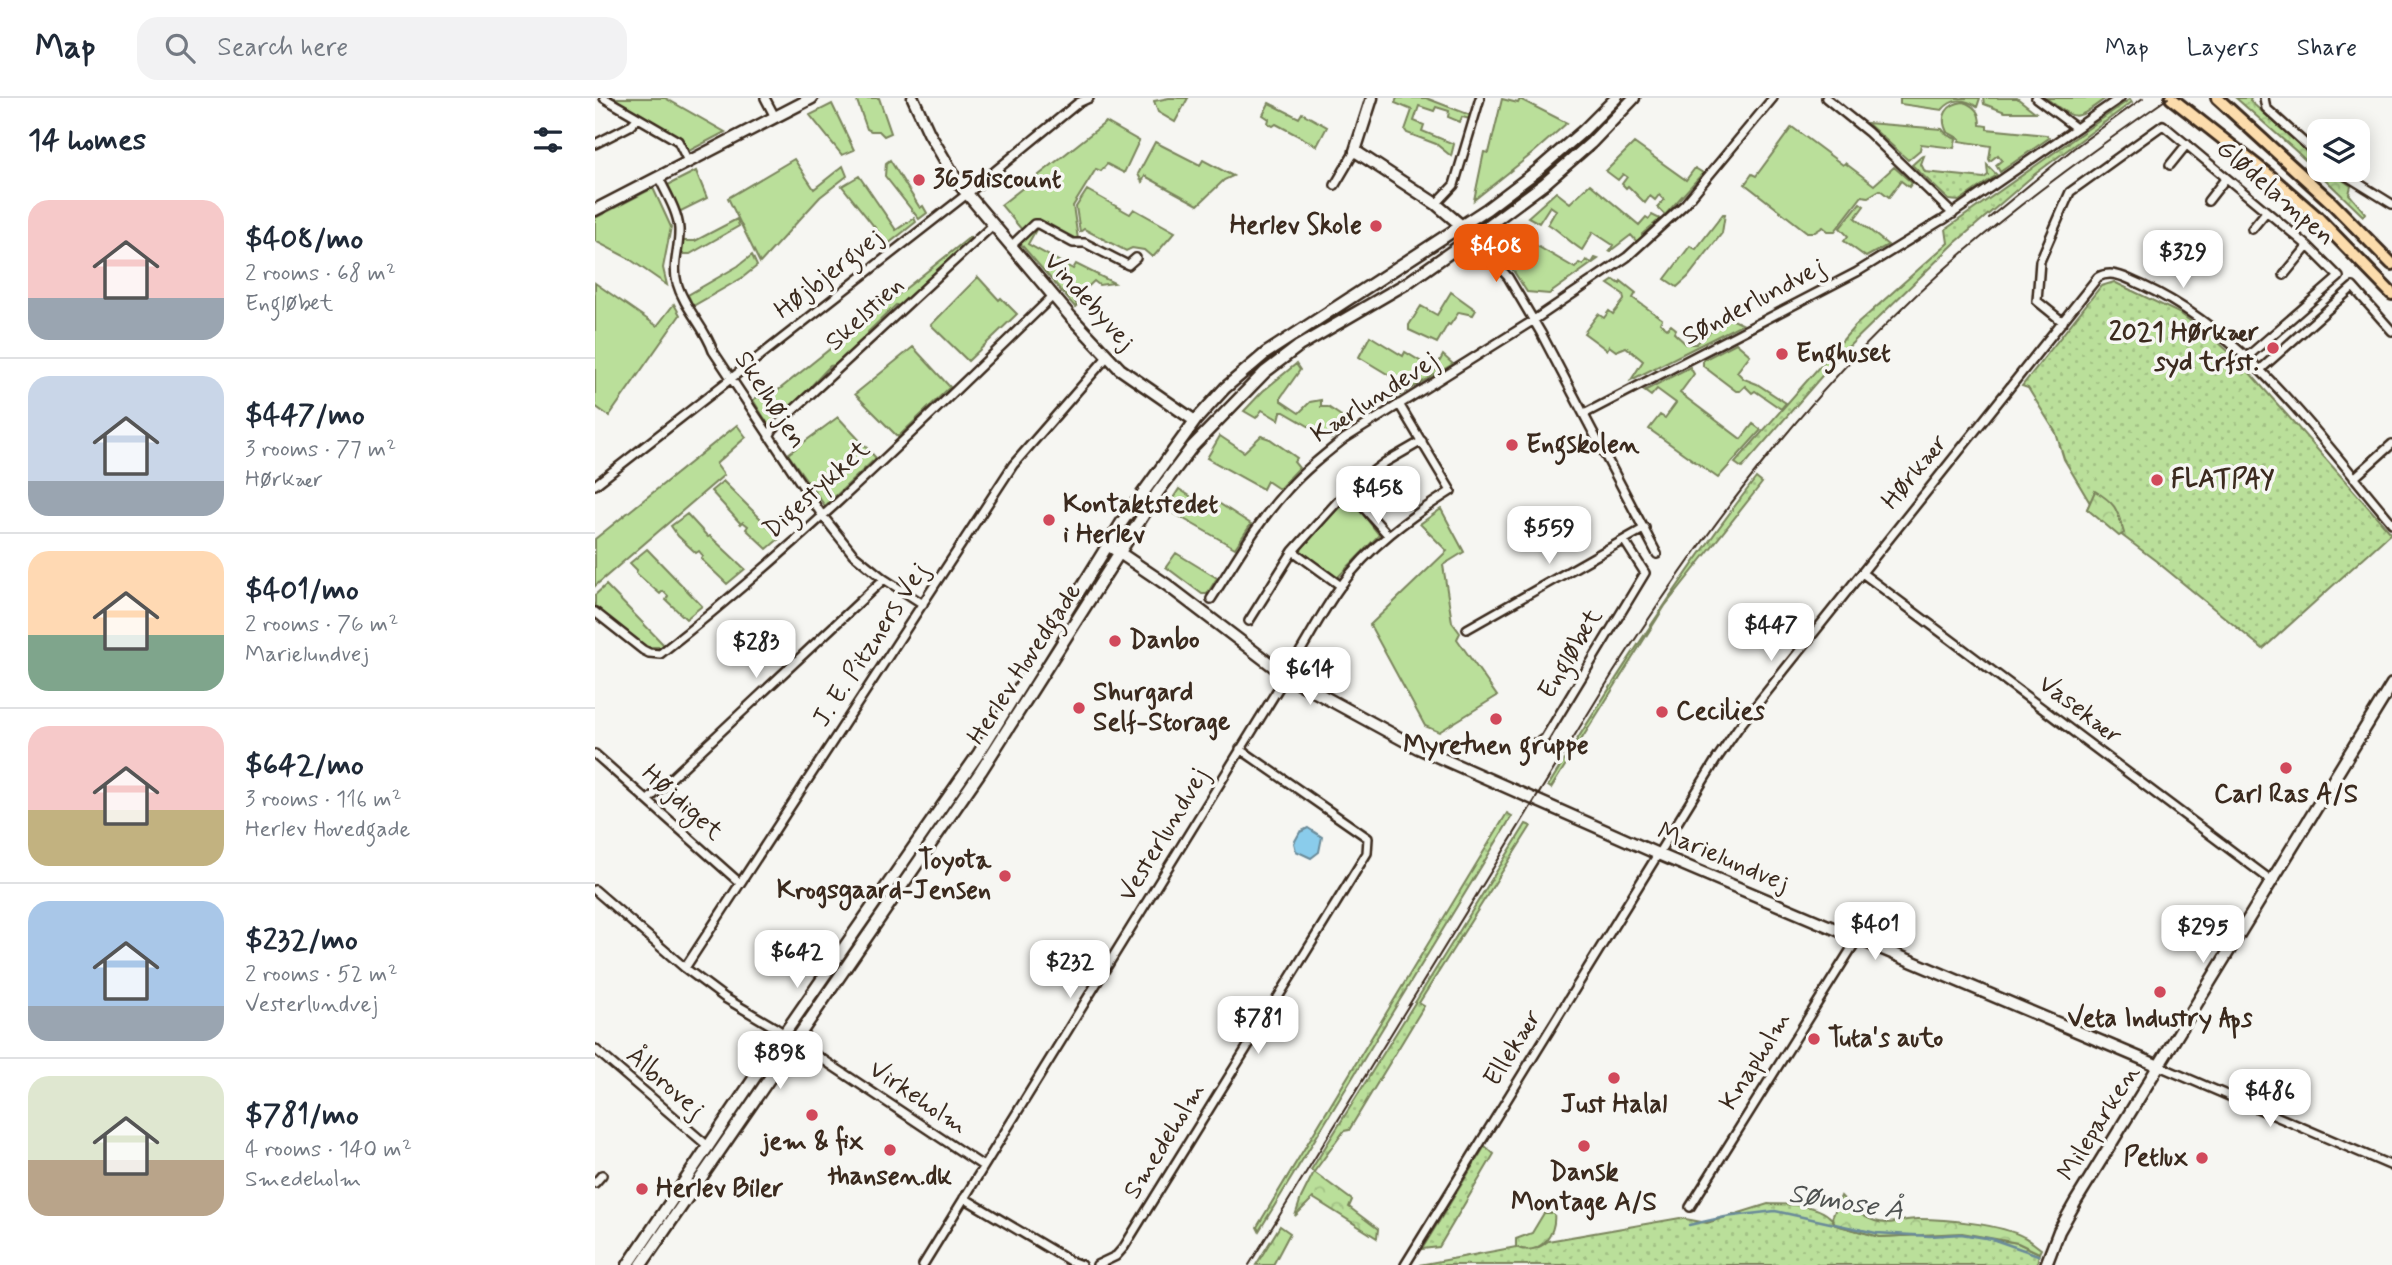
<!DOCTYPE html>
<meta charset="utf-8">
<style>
body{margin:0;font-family:Mynerve,sans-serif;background:#f2f2f3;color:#1f2937;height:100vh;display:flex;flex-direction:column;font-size:26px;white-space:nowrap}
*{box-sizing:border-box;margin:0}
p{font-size:23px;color:#747a83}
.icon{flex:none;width:38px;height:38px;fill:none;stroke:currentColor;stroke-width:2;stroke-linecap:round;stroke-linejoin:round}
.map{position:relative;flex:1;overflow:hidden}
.side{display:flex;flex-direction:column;background:#fff;width:595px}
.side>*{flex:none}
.fabs{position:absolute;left:1712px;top:21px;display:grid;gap:14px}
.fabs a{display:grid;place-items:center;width:63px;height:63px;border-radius:14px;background:#fff;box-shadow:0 4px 18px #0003;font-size:35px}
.price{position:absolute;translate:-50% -60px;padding:0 16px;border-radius:14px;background:#fff;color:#222;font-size:23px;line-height:46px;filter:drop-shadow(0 2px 4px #0008)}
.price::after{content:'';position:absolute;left:50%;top:42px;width:21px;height:16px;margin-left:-10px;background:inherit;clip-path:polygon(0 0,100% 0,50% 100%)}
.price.active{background:#ea580c;color:#fff}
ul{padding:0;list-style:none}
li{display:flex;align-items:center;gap:21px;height:175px;padding:0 28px}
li+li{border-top:2px solid #e0e1e3}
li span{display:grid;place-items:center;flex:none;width:196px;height:140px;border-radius:21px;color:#555}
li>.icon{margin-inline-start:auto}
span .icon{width:84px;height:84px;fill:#fffc;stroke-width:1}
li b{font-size:30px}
h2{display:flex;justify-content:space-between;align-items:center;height:84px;padding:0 28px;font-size:30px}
header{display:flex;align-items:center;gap:42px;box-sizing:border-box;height:98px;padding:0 35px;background:#fff;border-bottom:2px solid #e0e1e3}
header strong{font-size:33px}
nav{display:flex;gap:38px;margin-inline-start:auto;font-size:24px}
.search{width:490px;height:63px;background:#f2f2f3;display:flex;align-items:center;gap:18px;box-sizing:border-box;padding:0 24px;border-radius:21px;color:#747a83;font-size:26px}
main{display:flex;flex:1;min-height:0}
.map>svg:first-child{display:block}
.grass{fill:url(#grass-dots);stroke:#7a845c;stroke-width:2}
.forest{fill:url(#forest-crowns);stroke:#7a845c;stroke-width:2}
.park{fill:#badf9a;stroke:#7a845c;stroke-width:2}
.water{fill:#8acceb;stroke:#6a8b99;stroke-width:2}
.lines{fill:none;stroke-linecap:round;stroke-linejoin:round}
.stream{stroke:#6a8b99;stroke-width:2.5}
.street-casing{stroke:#3b2a1e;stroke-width:12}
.secondary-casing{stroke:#3b2a1e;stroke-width:15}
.primary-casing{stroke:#3b2a1e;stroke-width:16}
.street{stroke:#f6f6f2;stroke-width:7}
.secondary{stroke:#f6f6f2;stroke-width:10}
.primary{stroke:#fcdcac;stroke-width:10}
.tram{stroke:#3b2a1e;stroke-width:2}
.poi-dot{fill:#d1495b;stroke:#f6f6f2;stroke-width:2.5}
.labels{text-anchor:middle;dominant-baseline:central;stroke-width:7;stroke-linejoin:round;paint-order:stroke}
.poi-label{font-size:26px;font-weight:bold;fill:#3b2a1e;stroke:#f6f6f2;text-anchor:start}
.street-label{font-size:26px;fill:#3b2a1e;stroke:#f6f6f2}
.water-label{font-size:28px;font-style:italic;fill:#4f5251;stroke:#f6f6f2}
</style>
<header>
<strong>Map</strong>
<div class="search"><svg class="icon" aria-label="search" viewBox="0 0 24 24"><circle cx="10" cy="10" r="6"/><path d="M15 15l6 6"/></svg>Search here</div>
<nav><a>Map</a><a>Layers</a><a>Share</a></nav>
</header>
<main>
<section class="side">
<h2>14 homes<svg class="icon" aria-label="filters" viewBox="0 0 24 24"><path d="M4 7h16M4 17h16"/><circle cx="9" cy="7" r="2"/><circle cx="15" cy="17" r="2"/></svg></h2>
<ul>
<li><span style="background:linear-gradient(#f6c9c9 70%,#9aa5b1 0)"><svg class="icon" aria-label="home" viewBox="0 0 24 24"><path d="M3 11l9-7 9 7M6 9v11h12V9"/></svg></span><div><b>$408/mo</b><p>2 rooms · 68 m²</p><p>Engløbet</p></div></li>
<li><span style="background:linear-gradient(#c9d6e8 75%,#9aa5b1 0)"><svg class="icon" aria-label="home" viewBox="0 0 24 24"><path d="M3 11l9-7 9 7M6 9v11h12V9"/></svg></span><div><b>$447/mo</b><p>3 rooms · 77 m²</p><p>Hørkær</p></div></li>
<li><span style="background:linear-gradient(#ffd9b3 60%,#7fa58c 0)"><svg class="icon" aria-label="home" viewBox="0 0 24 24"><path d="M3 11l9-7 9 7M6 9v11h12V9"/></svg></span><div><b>$401/mo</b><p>2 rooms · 76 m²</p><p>Marielundvej</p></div></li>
<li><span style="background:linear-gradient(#f6c9c9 60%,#c2b280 0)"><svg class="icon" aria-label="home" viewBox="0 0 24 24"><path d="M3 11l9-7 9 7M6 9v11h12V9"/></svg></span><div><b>$642/mo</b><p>3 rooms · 116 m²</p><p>Herlev Hovedgade</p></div></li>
<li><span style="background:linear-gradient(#a9c7e8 75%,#9aa5b1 0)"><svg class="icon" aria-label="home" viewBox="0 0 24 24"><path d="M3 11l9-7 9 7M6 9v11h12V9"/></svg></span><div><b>$232/mo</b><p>2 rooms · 52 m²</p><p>Vesterlundvej</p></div></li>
<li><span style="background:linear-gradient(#dfe7d0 60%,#b9a48a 0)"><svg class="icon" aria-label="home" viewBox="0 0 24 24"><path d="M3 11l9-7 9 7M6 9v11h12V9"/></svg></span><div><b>$781/mo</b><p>4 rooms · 140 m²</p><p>Smedeholm</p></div></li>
</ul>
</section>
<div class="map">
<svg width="1797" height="1167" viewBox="0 0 1797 1167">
<defs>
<pattern id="grass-dots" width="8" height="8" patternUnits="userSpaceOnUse" patternTransform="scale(1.75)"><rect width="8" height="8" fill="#badf9a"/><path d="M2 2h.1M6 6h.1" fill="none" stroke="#a1c084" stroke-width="1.8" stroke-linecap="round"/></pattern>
<pattern id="forest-crowns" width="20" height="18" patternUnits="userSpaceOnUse" patternTransform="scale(1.75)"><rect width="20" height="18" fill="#badf9a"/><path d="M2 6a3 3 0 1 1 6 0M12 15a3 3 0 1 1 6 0" fill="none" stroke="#a1c084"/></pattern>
</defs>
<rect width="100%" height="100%" fill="#f6f6f2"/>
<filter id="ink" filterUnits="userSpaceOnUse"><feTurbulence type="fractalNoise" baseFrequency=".0143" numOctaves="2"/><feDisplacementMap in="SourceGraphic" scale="14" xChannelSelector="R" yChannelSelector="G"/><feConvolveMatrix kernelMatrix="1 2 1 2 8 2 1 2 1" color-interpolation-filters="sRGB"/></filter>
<g filter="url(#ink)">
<path class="grass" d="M1535,1L1537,4L1440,76L1360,145L1245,257L1147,370L1140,365L1260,228L1353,145L1351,131Z
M1329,58L1326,66L1330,74L1389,80L1393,77L1392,67L1402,77L1364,103L1354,102L1317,67L1326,59Z
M1519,184L1586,216L1622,243L1647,266L1796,435L1668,551L1561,463L1492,411L1495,405L1469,361L1461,335L1433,290L1427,288L1506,188Z
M1161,380L1167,385L1070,508L956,690L953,688C1019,582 1085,479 1161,380Z
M912,715L917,718L664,1133L662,1129Z
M931,726L936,728L824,905L829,908L754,1032L749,1033L719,1074L716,1072Z
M890,1048L899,1056L844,1149L827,1151Z
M1173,1106C1195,1107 1229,1104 1241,1127L1285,1139L1367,1135L1423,1145L1444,1155L1442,1167H824L921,1149C932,1154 944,1151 953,1143L1085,1120L1112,1125Z"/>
<path class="forest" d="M1641,0H1656L1655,3L1724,64V72H1733L1756,88L1754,96L1770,115L1768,118L1702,54Z
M1500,393C1522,406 1522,412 1529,435L1524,438L1492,411Z
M719,1074L757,1102L754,1109L783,1131L782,1140L718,1100L700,1118L706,1100Z
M1246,1098C1256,1109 1265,1118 1280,1123C1295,1128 1308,1121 1323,1121C1349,1121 1406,1126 1429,1139C1435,1142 1440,1147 1446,1151L1444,1155L1423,1145L1367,1135L1285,1139L1240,1127L1237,1120Z
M949,1115H959C962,1137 944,1159 921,1149V1141L937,1135Z
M685,1128L695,1135L678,1167H661Z"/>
<path class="park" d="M18,0H70L130,34L94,53L86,40Z
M261,0H284L296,35L289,38L284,33H276L272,31Z
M574,0H593L580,24L563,14L559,3Z
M802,0H831L875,17V21L867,19L865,24L853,19L854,13L841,9L839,13L824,8L819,23L829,27L827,33L859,46L856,58L841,46L812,35L810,32L817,12L800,5Z
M1305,0H1385L1382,9C1370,0 1357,0 1347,12L1305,6Z
M1388,0H1422L1440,14H1410L1389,6Z
M1451,0H1511C1479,23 1483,24 1451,0Z
M907,1L923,5L925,1L972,25L938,55L879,102L889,54L894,55Z
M1368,4C1380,8 1385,14 1385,27L1392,28V31L1451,37L1454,40L1405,74L1401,67L1407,62L1403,57L1395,63L1394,61L1396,48L1364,43L1365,41L1352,34C1344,18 1352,6 1368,4Z
M674,5L704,20L707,15L732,29L722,48L681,26L678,28L673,25L674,21L668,17Z
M237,6L259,52L247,57L215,17Z
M511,24L544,43L529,75L512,66L506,73L501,71L478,108L483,141L480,142L442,122L427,132L406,107Z
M1272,25L1347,31L1352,37L1361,41L1359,50L1326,46L1325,52L1313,62Z
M1197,29L1248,67L1250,65L1279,87L1299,69L1317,85L1314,89L1306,83L1294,99L1285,92L1273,99L1267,98L1240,133H1233L1228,129L1220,134H1212L1150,86L1157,76L1161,78Z
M560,44L605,67L608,62L638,78L629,82L603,107L550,78L547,84L543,76Z
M1039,45L1091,82L1100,70L1108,75L1070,117L1062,109L1069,102L1064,97L1060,102L1055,98L1050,105L1033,88L1031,90L1027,86L1032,79L1028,76L1023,82L1011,73Z
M199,61L219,91L248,68L252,78L225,99L165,165L133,100Z
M295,62L325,110L328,108L332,115L324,121L290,78L291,65Z
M101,73L112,100L84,114L71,88Z
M264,78L301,132L319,120L321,124L293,146L247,88Z
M995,86L1044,127L1051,119L1054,121L1057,117L1065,121L1047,136L1048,140L1042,144L1036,137L1014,154L1018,147L998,134L987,152C973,143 966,134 953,126L961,112L955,108L944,125L933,119L961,94L975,105Z
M58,90L76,129L68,170L72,187L33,160L0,143V120Z
M492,92L535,116L539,111L580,134L559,158H556L549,152L537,150L531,153L489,131L485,134L481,109Z
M1265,105L1269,108L1260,120L1293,147L1271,159L1249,143L1253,138L1245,130Z
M1128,116H1130L1127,135L1093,179L1082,189L1070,181L1095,148L1101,151Z
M142,121L144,128L95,156H85L88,143H100Z
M442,130L433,146L478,171L481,166L519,185L504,187L499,183L479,202L482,207L480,209L424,144Z
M375,139L377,142L304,208L301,207L273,234L274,238L240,267L235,268L217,287L218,290L176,331L158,302L167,296L171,302Z
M930,141L980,170L984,165L988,167L991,162L997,165L1000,160L1003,161L954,196L932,194L909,158L918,162Z
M157,157L162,168L147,180L98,208L93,197L143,168Z
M383,179L404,202L406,200L422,216L373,263L336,227Z
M1019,182L1025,186L1026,183L1041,195L1038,200L1067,221L1065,225L1072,231L1076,227L1081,231L1079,235L1091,246H1101L1132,219L1147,226L1036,282L1048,263L1031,249L1021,253L1014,248L1012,252L989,235L1003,216L1009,220L1014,213L1018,216L1029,202L1028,196L1013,186Z
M0,185L62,228L79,206L85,217L14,318L0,308Z
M856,194L881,212L878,217L864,214L855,227L853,226L842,245L814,232V227L826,208L842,217Z
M775,238L808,258L810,254L840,272L848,257L858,266L805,297L804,293L807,285L764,259Z
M1141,245L1155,257L1142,274L1149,281L1162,286L1191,305L1186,311L1160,293L1157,295L1150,288L1145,293H1141L1108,268V262Z
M318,249L355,289L303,339L260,296Z
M701,266L705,272L686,299V303L704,315L715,304L726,302V309H733L758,326L736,341L689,314H686L684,322L667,312L661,320L649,313L668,293Z
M1095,269L1099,276L1085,295L1146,341L1158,326L1166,332L1123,380L1054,331L1065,317L1070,320L1081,305L1062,291L1056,298L1049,293Z
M243,319L281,360L230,408L193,356Z
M142,327L151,339L121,366L129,377L0,488V441Z
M625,338L649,354L666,338L675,341L702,360L699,364L704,370L684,391L672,383L668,391L612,360Z
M128,383L185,440L172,451L151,431L153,428L148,424L146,426L116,393Z
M584,391L606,405L611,412H619L622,404L656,426L640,450L571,411Z
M754,398L784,437L742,480L705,452Z
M846,411L869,454L848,467L857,524L865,535L862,541L902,598L844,634L830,628L775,527L852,453L825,426Z
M92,416L113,439L115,438L150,471L132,486L106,461L108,458L104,453L101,455L83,438L76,428Z
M52,451L107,508L91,521L71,502L73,498L68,493L65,496L41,475L42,472L35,465Z
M581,455L622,480L612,496H607L571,469Z
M11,487L71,549H51L0,509V497Z"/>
<path class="water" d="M713,730L727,739L724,754L716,760L701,753L699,745L705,734Z"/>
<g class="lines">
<path class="stream" d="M1094,1127L1130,1119L1180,1113L1281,1135L1335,1138L1366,1136L1397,1141L1443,1157"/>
<g class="street-casing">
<path id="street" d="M9,0L83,43L93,63
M170,0L180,19
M1231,0L1273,34L1358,116
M1441,0L1481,30
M1669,0L1671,10L1724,58
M0,46L35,28L43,20
M1575,67L1592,46
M1742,72L1797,106
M64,80C71,95 83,114 84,131C85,150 77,166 82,185C89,210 110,229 118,253L227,417L258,456L289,481L328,506
M740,87L760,53
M1613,103L1631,80
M841,106L859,87L885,0
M1348,122L1525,0
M868,129L913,179L946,235L1062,456
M1657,131L1671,114
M416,148L439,126H443L478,145H490L533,167L541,160
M1689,177L1713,148
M1468,224L1442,203L1445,163L1475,94L1568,27L1713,148L1744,179L1652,259
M1666,271L1758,189L1797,233
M989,316L1262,174L1345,123
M174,339L178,331L398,127
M1759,380L1797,346
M761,386L789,365L827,343
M0,387L372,96L483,5L494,0
M698,453L746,488
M1267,475L1677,783
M616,501C640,464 662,424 693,391C710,372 729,357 749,341L939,222L1032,159L1090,106L1178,0
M0,514L48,552L54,555L65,556C205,447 331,321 458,198
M654,523L698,453L753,392L793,437
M872,531L1050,430
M702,559C716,536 729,511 745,489C774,448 815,419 856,393L804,306
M933,646L943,645L950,640L1050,475L1029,442
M0,656L145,785
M53,702L289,481
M0,792L90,870L130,900L179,929L388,1068
M90,870L418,367L512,259
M0,951L114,1049
M1564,968L1797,1068
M0,1085L7,1077
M369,1100L475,1163L486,1167
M1095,1109L1263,840
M328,1167L691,578
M502,1167L521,1158L529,1149L772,755L773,740L645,651
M810,1167L1121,662L1143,630L1503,179C1518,171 1533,181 1547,187C1652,235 1724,339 1797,425"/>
</g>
<g class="secondary-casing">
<path id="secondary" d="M318,0L334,35L364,86L476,219L525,271L600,323
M777,0L760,53L841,106L868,129
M0,112L217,0
M513,447L572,487L691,578L823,650L1063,756L1564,968
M33,1167L189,936L384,655L527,424L600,323L630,290L671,255L892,111L942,73L988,33L1021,0
M46,1167L386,673L563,394L597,349L670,274L704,248L812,185L894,127L949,86L996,45L1039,0
M1451,1167L1464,1133L1481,1103L1797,586"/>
</g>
<g class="primary-casing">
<path id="primary" d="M1576,0L1675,78L1722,119L1797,196
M1622,0L1736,104L1797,166"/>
</g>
<use href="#street" class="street"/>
<use href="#secondary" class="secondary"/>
<use href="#primary" class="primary"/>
<path class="tram" d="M1394,120L1479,50L1548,0
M654,1167L1018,575C1118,420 1229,274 1370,153C1434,98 1503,49 1573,0"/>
</g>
</g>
<g class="poi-dot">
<circle cx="324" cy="82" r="7"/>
<circle cx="781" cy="128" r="7"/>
<circle cx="1678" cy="250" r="7"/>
<circle cx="1187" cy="256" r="7"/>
<circle cx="917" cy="347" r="7"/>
<circle cx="1562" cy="382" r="7"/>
<circle cx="454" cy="422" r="7"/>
<circle cx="520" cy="543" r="7"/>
<circle cx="484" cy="610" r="7"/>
<circle cx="1067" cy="614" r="7"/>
<circle cx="901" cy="621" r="7"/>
<circle cx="1691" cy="670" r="7"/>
<circle cx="410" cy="778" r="7"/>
<circle cx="1565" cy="894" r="7"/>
<circle cx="1219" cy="941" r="7"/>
<circle cx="1019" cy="980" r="7"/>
<circle cx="217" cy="1017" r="7"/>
<circle cx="989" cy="1048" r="7"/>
<circle cx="295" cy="1052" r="7"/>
<circle cx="1607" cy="1060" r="7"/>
<circle cx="47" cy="1091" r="7"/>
</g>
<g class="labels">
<g class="poi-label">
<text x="338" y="82">365discount</text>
<text x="767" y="128" text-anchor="end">Herlev Skole</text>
<text x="1664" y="235" text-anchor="end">2021 Hørkær<tspan x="1664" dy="30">syd trfst.</tspan></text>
<text x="1201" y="256">Enghuset</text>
<text x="931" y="347">Engskolen</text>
<text x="1576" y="382">FLATPAY</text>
<text x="468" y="407">Kontaktstedet<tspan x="468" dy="30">i Herlev</tspan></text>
<text x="534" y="543">Danbo</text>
<text x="498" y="595">Shurgard<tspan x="498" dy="30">Self-Storage</tspan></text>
<text x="1081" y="614">Cecilies</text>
<text x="901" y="648" text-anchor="middle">Myretuen gruppe</text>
<text x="1691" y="697" text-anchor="middle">Carl Ras A/S</text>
<text x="396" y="763" text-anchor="end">Toyota<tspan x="396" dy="30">Krogsgaard-Jensen</tspan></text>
<text x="1565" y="921" text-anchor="middle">Veta Industry Aps</text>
<text x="1233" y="941">Tuta's auto</text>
<text x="1019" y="1007" text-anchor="middle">Just Halal</text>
<text x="217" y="1044" text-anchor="middle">jem &amp; fix</text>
<text x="1593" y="1060" text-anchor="end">Petlux</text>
<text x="989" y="1075" text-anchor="middle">Dansk<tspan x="989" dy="30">Montage A/S</tspan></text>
<text x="295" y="1079" text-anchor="middle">thansen.dk</text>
<text x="61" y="1091">Herlev Biler</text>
</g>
<g class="street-label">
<text transform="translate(1680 95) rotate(41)">Glødelampen</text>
<text transform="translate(234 176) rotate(-38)">Højbjergvej</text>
<text transform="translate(494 204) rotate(48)">Vindebyvej</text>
<text transform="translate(1159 204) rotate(-28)">Sønderlundvej</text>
<text transform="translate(270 216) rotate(-43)">Skelstien</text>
<text transform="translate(780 300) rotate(-33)">Kærlundevej</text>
<text transform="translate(175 302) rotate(57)">Skelhøjen</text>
<text transform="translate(1320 374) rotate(-51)">Hørkær</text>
<text transform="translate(222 392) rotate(-42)">Digestykket</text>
<text transform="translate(276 547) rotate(-57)">J. E. Pitzners Vej</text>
<text transform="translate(976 556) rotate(-59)">Engløbet</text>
<text transform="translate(430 566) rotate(-57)">Herlev Hovedgade</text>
<text transform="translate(1485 612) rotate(37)">Vasekær</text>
<text transform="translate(87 705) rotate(42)">Højdiget</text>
<text transform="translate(569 737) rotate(-59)">Vesterlundvej</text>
<text transform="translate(1128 760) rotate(23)">Marielundvej</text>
<text transform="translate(918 950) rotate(-58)">Ellekær</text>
<text transform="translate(1161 963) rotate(-58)">Knapholm</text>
<text transform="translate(70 985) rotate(41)">Ålbrovej</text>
<text transform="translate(323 1000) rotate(34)">Virkeholm</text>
<text transform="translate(1504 1025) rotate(-58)">Mileparken</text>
<text transform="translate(570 1043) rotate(-58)">Smedeholm</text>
</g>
<g class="water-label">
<text transform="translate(1251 1105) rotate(9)">Sømose Å</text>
</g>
</g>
</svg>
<div class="fabs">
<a><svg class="icon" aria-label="layers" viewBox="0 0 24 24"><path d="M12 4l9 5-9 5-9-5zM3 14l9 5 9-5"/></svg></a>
</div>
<b class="price active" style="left:901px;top:186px">$408</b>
<b class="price" style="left:1588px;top:192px">$329</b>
<b class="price" style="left:783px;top:428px">$458</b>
<b class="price" style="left:954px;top:468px">$559</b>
<b class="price" style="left:1176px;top:565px">$447</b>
<b class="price" style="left:161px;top:582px">$283</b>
<b class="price" style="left:715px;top:609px">$614</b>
<b class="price" style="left:1280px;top:864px">$401</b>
<b class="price" style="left:1608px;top:867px">$295</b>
<b class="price" style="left:202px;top:892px">$642</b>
<b class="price" style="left:475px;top:902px">$232</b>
<b class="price" style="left:663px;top:958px">$781</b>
<b class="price" style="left:185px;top:993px">$898</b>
<b class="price" style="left:1675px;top:1031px">$486</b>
</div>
</main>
